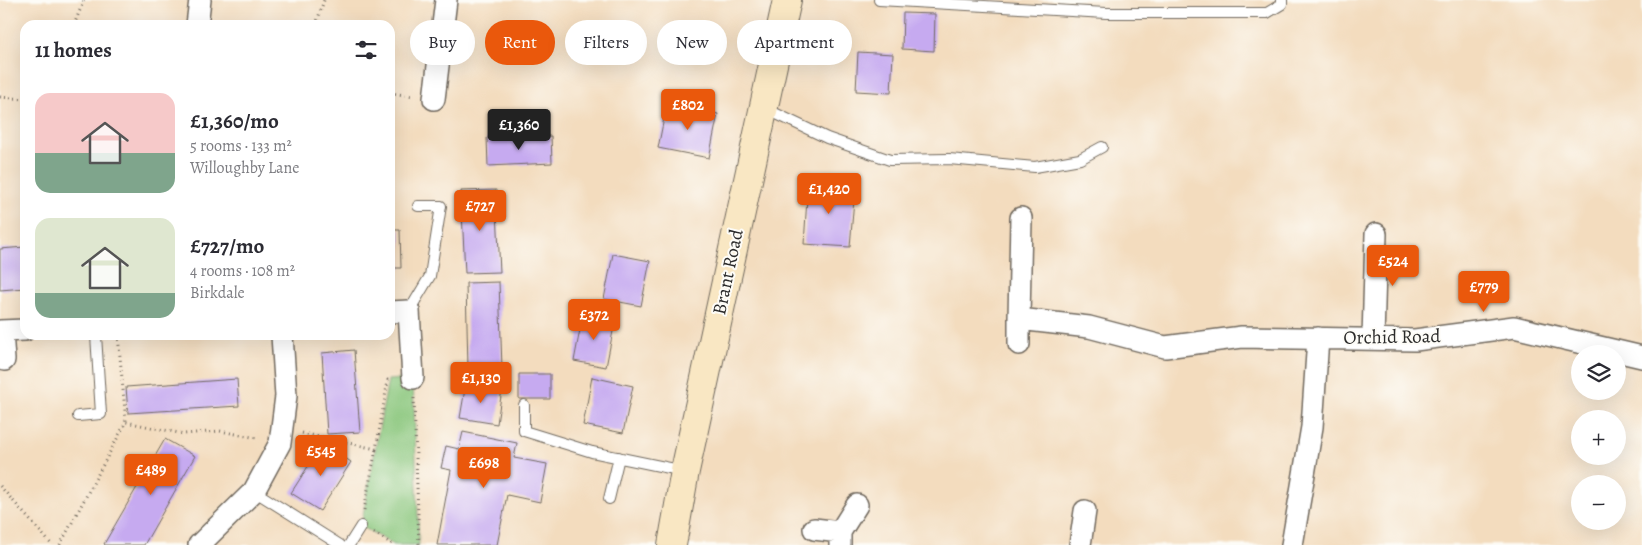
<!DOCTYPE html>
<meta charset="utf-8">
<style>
body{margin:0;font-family:Alegreya,serif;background:#f2f2f3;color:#2b2b33;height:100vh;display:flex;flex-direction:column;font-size:19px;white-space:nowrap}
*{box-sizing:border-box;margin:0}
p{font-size:16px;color:#7c7c81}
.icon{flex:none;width:28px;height:28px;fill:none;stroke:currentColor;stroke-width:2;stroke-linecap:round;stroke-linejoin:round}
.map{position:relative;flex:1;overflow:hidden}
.drawer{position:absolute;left:20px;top:20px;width:375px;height:320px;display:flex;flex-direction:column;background:#fff;border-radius:15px;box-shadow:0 5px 20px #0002}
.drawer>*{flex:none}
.guide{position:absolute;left:410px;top:20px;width:475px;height:45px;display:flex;gap:10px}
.controls{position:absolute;left:1571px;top:345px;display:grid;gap:10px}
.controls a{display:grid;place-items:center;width:55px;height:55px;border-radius:50%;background:#fff;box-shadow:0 5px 20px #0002;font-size:25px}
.price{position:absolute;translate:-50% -42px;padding:0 11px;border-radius:5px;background:#ea580c;color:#fff;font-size:16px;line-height:32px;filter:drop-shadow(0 1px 2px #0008)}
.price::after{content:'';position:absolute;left:50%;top:30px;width:15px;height:11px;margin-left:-8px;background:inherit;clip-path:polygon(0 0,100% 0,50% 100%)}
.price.selected{background:#222;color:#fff}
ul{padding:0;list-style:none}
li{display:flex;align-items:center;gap:15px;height:125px;padding:0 15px}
li span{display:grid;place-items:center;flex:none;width:140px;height:100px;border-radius:15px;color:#555}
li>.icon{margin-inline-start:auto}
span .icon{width:60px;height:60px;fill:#fffc;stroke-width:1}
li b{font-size:21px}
h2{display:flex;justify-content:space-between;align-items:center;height:60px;padding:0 15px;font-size:21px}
.pill{padding:0 18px;border-radius:22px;background:#fff;box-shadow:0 5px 20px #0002;font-size:18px;line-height:45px}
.pill.selected{background:#ea580c;color:#fff}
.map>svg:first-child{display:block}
.green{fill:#89c67c;stroke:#5a7854}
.building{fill:#c6aaf0}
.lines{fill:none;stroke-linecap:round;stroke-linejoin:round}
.lane-casing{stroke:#71695e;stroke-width:12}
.street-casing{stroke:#71695e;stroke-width:24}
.secondary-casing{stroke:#71695e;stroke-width:30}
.path{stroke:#71695e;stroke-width:3;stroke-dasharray:1 4;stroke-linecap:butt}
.lane{stroke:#fff;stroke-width:10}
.street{stroke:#fff;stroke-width:21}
.secondary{stroke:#f9e7c3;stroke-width:28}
.labels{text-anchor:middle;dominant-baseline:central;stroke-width:4;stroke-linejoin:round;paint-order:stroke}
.street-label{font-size:19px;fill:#2b2b2b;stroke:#fdfcf7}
</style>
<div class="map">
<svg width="1642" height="545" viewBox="0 0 1642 545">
<rect width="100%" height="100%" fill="#fdfcf7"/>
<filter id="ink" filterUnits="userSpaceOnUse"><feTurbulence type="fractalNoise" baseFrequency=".02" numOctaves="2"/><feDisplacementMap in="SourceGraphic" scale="10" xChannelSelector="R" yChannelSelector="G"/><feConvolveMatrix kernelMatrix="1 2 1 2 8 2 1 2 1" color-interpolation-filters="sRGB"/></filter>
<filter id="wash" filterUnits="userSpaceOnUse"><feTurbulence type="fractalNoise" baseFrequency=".0096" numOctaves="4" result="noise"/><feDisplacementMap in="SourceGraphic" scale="20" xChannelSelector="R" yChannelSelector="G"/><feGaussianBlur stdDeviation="1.12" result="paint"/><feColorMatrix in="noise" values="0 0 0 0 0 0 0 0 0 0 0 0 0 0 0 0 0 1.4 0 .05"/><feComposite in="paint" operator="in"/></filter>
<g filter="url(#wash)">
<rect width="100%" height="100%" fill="#f3dcbe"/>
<path class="green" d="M413,378L419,545H394L361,526L388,380Z"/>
<g id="blocks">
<path class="building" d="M903,13L935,14L934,51L902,49Z
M858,52L893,54L891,93L856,91Z
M667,103L718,114L709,158L658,148Z
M551,136L552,163L488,166L487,138Z
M808,183L855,187L850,247L804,244Z
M496,190L500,272L465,273L461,191Z
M390,230H400L401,268H390Z
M25,247V288L0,290V249Z
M613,254L650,261L641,306L604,299Z
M499,282L502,368H468L466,283Z
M583,314L615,321L606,367L574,361Z
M354,350L360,432L327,434L322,353Z
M519,374H550V399H519Z
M592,377L633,386L623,433L583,425Z
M237,379L239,406L128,413L126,387Z
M466,383L502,389L497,424L460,418Z
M463,432L517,443L514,458L547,464L540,502L507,495L497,545H437L451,470L441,468L446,446L459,449Z
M165,439L195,456L144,545H105L104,544Z
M323,443L351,462L320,511L291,493Z"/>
</g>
</g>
<g filter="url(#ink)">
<use href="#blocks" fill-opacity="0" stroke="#71695e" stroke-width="1"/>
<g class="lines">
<g class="lane-casing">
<path id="lane" d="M879,0L1106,13H1267L1282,4V0
M764,108L827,138L890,160L949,159L1035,167L1080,159L1102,147
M409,311L430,276L441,206H418
M524,405V431L592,452L684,471
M78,416L101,414L96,335
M254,491L340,545
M609,499L619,457
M349,545L361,526"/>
</g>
<g class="street-casing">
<path id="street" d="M197,25L200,0
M434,99L446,0
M1021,218L1019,319L1089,327L1165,347L1242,337L1415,340L1514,327L1642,357
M390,312L409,311L413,378
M0,331L25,330
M2,331L4,360
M1373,339L1376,234
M1019,344V319
M814,529L840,532
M199,545L254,491L280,443L286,396L282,335
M840,545V532L857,505
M1080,545L1085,511
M1292,545L1312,427L1318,338"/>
</g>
<g class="secondary-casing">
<path id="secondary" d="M672,545L685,471L787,0"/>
</g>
<path class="path" d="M74,25L84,0
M316,25L324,0
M390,93L412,96
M0,97L25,99
M118,335L126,422
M414,398L419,545
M302,433L376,449L388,380H392
M0,486L52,545
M364,510L376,449
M374,533L394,545
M60,545L126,422L184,434L220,431L257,438"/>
<use href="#lane" class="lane"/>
<use href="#street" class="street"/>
<use href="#secondary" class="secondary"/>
</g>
</g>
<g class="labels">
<g class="street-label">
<text transform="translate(728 272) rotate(-78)">Brant Road</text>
<text transform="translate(1392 337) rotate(-1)">Orchid Road</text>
</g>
</g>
</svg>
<div class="controls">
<a><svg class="icon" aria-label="layers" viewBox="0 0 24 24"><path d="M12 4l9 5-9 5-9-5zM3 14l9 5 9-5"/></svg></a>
<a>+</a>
<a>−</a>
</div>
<b class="price" style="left:688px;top:131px">£802</b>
<b class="price selected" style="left:519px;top:151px">£1,360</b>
<b class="price" style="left:829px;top:215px">£1,420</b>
<b class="price" style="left:480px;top:232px">£727</b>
<b class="price" style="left:1393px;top:287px">£524</b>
<b class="price" style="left:1484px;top:313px">£779</b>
<b class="price" style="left:594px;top:341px">£372</b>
<b class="price" style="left:481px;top:404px">£1,130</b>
<b class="price" style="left:321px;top:477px">£545</b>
<b class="price" style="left:484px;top:489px">£698</b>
<b class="price" style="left:151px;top:496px">£489</b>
<div class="guide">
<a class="pill">Buy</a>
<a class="pill selected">Rent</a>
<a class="pill">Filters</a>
<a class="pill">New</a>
<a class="pill">Apartment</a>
</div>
<section class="drawer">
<h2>11 homes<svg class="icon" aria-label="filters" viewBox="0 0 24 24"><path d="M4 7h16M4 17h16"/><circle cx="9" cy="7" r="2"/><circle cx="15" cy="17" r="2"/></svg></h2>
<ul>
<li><span style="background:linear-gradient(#f6c9c9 60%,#7fa58c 0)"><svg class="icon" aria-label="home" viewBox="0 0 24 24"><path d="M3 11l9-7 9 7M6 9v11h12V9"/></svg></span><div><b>£1,360/mo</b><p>5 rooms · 133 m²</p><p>Willoughby Lane</p></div></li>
<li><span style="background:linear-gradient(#dfe7d0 75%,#7fa58c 0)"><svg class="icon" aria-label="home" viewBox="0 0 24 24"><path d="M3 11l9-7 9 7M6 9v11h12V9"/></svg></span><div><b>£727/mo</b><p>4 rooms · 108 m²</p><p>Birkdale</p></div></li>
</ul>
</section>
</div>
